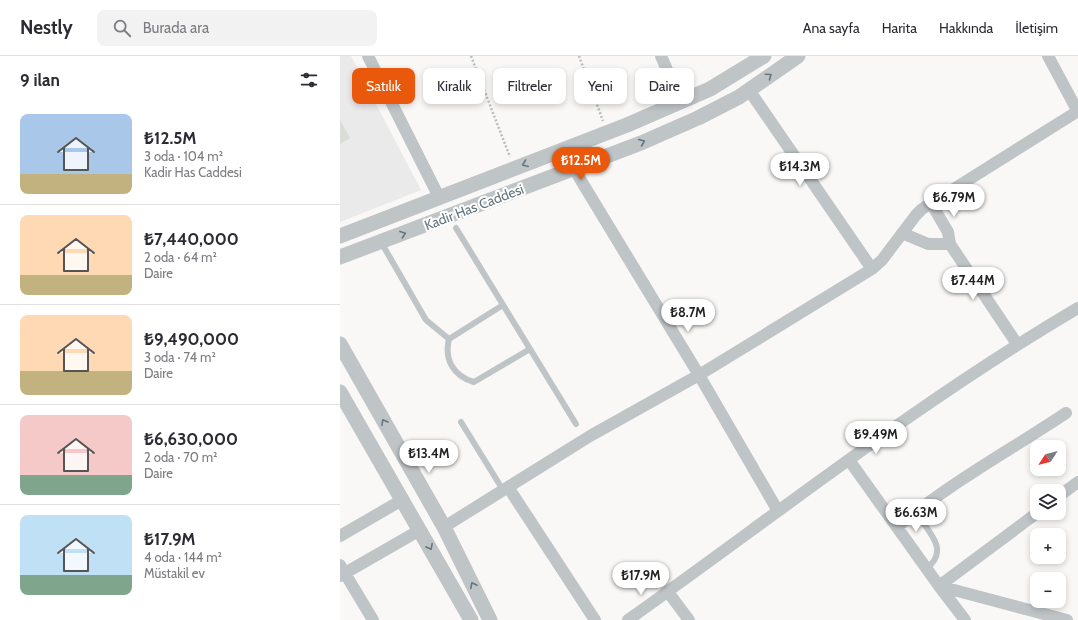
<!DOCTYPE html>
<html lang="tr">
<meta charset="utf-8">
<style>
body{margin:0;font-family:Cabin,sans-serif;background:#f2f2f3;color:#2b2b33;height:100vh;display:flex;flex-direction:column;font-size:15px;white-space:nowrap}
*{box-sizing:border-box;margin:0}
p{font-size:13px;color:#7c7c81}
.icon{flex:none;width:22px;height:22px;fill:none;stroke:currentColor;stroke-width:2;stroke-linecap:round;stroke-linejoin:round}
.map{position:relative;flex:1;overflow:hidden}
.side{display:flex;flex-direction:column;background:#fff;width:340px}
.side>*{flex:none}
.hud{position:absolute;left:12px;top:12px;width:380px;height:36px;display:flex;gap:8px}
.needle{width:26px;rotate:234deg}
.fabs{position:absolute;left:690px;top:384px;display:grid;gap:8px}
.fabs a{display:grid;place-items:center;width:36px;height:36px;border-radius:8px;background:#fff;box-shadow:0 2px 6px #0003;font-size:20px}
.price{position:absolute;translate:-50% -34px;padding:0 9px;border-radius:14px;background:#fff;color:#222;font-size:13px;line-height:26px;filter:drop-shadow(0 1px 2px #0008)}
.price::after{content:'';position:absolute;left:50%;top:24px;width:12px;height:9px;margin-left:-6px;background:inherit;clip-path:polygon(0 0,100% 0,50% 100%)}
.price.active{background:#ea580c;color:#fff}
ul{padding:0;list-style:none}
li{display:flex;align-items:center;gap:12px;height:100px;padding:0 20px}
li+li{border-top:1px solid #e1e1e2}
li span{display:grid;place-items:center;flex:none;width:112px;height:80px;border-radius:8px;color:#555}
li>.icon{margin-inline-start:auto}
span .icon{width:48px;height:48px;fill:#fffc;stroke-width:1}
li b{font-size:17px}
h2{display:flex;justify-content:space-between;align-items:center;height:48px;padding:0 20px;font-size:17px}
.pill{padding:0 14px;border-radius:8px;background:#fff;box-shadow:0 2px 6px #0003;font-size:14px;line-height:36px}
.pill.active{background:#ea580c;color:#fff}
header{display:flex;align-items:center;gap:24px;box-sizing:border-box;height:56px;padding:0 20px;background:#fff;border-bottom:1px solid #e1e1e2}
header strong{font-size:19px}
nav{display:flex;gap:22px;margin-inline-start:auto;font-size:14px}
.search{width:280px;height:36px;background:#f2f2f3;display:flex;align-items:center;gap:10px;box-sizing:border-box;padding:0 14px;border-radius:8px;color:#7c7c81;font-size:15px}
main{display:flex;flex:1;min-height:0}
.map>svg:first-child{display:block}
.built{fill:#e9eae9}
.garden{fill:#d9ddd6}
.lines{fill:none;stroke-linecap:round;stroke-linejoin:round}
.path{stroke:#babdbf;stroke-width:2.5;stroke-dasharray:2 2;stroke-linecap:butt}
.service{stroke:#bfc4c7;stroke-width:6}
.minor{stroke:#bfc4c7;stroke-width:12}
.tertiary{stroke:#bfc4c7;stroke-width:15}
.oneway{stroke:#65767f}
.labels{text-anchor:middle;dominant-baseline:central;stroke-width:4;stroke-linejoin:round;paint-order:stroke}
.street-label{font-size:14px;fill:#65767f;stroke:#fff}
</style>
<header>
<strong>Nestly</strong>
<div class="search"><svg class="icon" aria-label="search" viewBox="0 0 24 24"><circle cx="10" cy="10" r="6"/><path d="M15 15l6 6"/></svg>Burada ara</div>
<nav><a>Ana sayfa</a><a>Harita</a><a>Hakkında</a><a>İletişim</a></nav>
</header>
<main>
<section class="side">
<h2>9 ilan<svg class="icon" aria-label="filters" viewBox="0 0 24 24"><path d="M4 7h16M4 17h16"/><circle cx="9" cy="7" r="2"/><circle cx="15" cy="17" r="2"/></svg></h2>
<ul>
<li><span style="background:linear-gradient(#a9c7e8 75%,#c2b280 0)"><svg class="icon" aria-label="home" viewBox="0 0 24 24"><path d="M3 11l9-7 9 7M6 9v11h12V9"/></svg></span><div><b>₺12.5M</b><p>3 oda · 104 m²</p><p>Kadir Has Caddesi</p></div></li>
<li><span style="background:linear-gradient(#ffd9b3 75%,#c2b280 0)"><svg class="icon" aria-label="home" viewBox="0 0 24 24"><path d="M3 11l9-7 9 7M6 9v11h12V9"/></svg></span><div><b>₺7,440,000</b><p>2 oda · 64 m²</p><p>Daire</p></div></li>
<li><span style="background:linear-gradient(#ffd9b3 70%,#c2b280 0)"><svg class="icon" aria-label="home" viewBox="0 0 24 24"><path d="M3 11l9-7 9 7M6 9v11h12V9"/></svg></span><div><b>₺9,490,000</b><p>3 oda · 74 m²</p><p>Daire</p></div></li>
<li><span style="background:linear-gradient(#f6c9c9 75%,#7fa58c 0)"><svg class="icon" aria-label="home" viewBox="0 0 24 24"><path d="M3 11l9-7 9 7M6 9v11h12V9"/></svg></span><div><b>₺6,630,000</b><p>2 oda · 70 m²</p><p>Daire</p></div></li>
<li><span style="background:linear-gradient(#bfe0f5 75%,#7fa58c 0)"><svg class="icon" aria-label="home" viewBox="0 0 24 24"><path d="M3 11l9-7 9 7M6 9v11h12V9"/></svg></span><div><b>₺17.9M</b><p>4 oda · 144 m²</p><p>Müstakil ev</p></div></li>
</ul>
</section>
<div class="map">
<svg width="738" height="564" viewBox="0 0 738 564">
<rect width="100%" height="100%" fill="#f9f8f6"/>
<path class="built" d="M0,0H11L81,134L0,166Z"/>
<path class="garden" d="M0,64L10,82L0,88Z"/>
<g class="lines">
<path class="path" d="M131,0L170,101
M239,0L263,65"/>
<path class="service" d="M116,172L236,368
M41,186L86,264L109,283
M163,249L109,283C104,303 113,320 134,326L190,293
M121,366L163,434
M575,456C588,475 611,494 586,513"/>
<path class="minor" d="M28,0L99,141
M321,0L341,46
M708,0L738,56
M409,34L532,213
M234,113L359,319L438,455
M591,147L608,176L610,188L677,288
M562,177L588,188H610
M509,404L599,530L625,564
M168,431L255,564
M719,440L738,426
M104,471L250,380L359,319L532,213L542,204L576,159L582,153L738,55
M557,471C610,427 669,395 726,357
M0,480L62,444
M0,509L33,564
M0,520L80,474
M599,530L727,564
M599,530L697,457
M328,536L349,564
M288,564C437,458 580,345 738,252"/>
<path class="tertiary" d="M0,180L287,69L370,33L424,0
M0,201L301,87L358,62L399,41L458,0
M0,288L104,471L150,564
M0,336L131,564"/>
</g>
<defs><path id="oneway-chevron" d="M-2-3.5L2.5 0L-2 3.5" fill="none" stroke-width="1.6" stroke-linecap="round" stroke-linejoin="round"/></defs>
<g class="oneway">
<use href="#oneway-chevron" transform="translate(429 20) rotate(-35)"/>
<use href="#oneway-chevron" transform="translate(302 86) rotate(-23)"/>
<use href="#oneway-chevron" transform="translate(185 108) rotate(159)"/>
<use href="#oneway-chevron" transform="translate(63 178) rotate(-20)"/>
<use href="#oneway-chevron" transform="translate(44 366) rotate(-119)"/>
<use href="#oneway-chevron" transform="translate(90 491) rotate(61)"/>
<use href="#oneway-chevron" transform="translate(133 529) rotate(-117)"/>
</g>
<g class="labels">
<g class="street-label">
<text transform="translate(134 151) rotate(-21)">Kadir Has Caddesi</text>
</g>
</g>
</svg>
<div class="fabs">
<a><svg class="needle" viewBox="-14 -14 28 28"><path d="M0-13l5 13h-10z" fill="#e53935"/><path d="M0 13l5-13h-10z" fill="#7c7c81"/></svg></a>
<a><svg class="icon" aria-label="layers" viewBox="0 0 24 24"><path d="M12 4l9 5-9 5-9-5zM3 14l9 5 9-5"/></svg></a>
<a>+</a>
<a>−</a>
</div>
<b class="price active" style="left:241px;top:125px">₺12.5M</b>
<b class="price" style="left:460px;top:131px">₺14.3M</b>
<b class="price" style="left:614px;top:162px">₺6.79M</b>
<b class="price" style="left:633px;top:245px">₺7.44M</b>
<b class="price" style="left:348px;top:277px">₺8.7M</b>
<b class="price" style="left:536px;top:399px">₺9.49M</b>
<b class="price" style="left:89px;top:418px">₺13.4M</b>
<b class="price" style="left:576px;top:477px">₺6.63M</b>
<b class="price" style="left:301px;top:540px">₺17.9M</b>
<div class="hud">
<a class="pill active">Satılık</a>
<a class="pill">Kiralık</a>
<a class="pill">Filtreler</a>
<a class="pill">Yeni</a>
<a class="pill">Daire</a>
</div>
</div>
</main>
